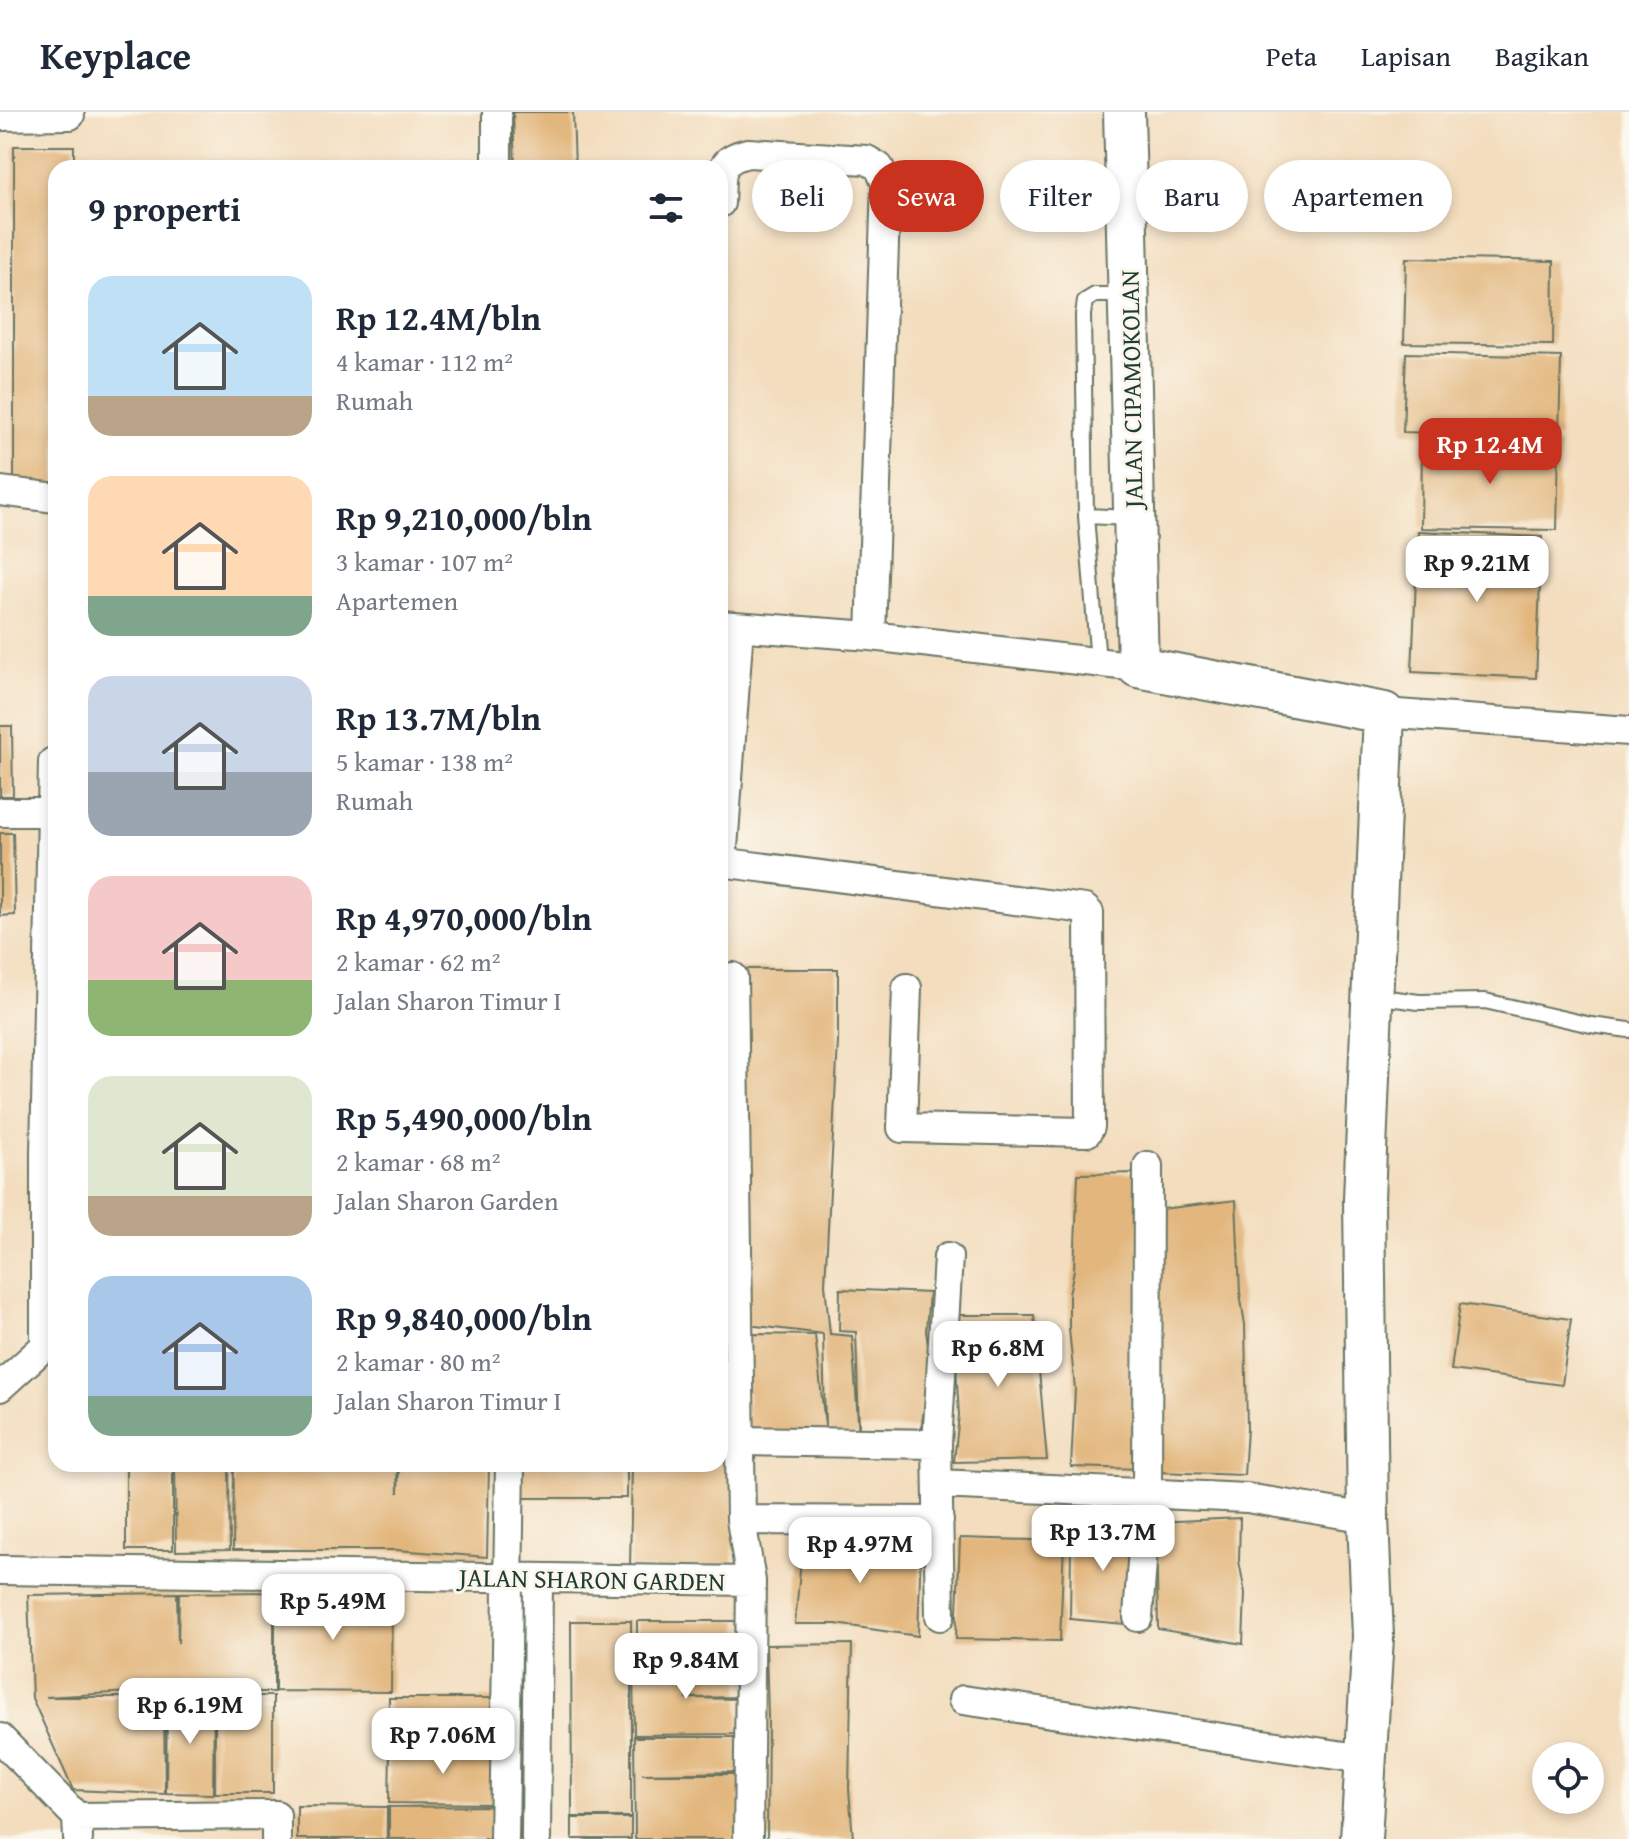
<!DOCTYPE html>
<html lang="id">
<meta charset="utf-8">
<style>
body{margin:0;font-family:"Gentium Book Plus",serif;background:#f2f2f3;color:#1f2937;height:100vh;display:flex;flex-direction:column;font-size:30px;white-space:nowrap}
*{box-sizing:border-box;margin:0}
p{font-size:26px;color:#747a83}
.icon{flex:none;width:44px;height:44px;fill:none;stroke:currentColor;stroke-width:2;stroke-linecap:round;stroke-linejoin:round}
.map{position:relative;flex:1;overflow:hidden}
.sheet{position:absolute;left:48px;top:48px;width:680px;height:1312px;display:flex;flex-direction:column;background:#fff;border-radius:24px;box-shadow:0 4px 12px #0003}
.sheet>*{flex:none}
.top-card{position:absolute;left:752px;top:48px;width:756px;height:72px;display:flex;gap:16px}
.controls{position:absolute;left:1532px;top:1630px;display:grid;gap:16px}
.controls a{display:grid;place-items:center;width:72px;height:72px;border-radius:50%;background:#fff;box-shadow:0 4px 12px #0003;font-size:40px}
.price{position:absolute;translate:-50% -68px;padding:0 18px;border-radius:16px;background:#fff;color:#222;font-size:26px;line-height:52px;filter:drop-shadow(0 2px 4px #0008)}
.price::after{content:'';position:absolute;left:50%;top:48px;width:24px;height:18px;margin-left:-12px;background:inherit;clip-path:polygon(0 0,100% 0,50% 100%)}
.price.on{background:#c8321e;color:#fff}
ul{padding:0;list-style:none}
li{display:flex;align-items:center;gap:24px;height:200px;padding:0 40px}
li span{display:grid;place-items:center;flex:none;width:224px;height:160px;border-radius:24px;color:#555}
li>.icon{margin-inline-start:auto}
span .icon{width:96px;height:96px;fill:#fffc;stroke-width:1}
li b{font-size:34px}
h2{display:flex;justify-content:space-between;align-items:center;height:96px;padding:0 40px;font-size:34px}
.pill{padding:0 28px;border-radius:36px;background:#fff;box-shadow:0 4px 12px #0003;font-size:28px;line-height:72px}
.pill.on{background:#c8321e;color:#fff}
header{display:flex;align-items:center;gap:48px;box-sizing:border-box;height:112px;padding:0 40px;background:#fff;border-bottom:2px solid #e0e1e3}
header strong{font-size:38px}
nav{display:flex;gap:44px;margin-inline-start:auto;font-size:28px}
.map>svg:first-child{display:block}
.building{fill:#e2b67d}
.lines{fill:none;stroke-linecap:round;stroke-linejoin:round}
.lane-casing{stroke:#697564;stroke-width:18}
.street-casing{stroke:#697564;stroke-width:32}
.secondary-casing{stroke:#697564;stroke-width:44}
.lane{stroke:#fff;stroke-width:14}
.street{stroke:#fff;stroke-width:28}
.secondary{stroke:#fff;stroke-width:40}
.labels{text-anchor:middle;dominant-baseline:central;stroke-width:6;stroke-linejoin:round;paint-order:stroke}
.street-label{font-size:26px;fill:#1f3d34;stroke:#fbf7ec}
</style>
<header>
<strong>Keyplace</strong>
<nav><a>Peta</a><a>Lapisan</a><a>Bagikan</a></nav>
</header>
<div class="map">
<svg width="1629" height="1727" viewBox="0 0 1629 1727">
<rect width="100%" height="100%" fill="#fbf7ec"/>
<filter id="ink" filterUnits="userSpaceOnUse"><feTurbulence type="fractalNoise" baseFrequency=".0125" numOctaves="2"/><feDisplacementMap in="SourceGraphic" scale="16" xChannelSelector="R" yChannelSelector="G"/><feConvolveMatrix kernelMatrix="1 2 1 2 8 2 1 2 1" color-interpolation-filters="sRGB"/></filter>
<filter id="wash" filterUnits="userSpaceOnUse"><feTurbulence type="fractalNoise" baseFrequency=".006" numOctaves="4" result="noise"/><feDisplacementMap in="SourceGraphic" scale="32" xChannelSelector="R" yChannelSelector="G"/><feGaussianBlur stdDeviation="1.8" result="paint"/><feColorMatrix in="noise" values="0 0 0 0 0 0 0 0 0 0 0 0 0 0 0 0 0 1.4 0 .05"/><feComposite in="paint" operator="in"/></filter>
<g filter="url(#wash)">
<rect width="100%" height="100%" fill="#f3ddbe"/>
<g id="blocks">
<path class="building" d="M513,0H573L575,56H515Z
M14,34H74V56H56V372H14Z
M1406,146L1554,149L1553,233L1404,231Z
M1406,241L1561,245L1559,325L1403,320Z
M1422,330L1559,333L1557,418L1421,416Z
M1418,419L1542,425L1536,566L1412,560Z
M0,614H12L13,684H0Z
M0,721H13L15,803L0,804Z
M739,857H838V930L825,1172L830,1222L852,1224L859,1323L748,1321V1222L815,1223L825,1314L823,1222L748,1213Z
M720,1016H731L730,1095H720Z
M1139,1061V1357L1071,1355L1075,1277L1069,1217V1182L1074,1158L1078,1062Z
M1236,1088L1240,1181L1245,1213L1247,1317L1244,1363L1157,1360L1154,1098Z
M720,1097H731V1174H720Z
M720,1176H732V1335H720Z
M840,1177L929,1181L926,1219L931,1253L921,1317L859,1316L856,1220L839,1219Z
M1460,1192L1571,1207L1562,1273L1451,1258Z
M953,1203H1034L1047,1348L954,1350L959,1303Z
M720,1337H733V1459L630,1456L632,1352H720Z
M126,1352H173V1438H126Z
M175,1352H229L230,1438L176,1439Z
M234,1352H397L398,1381L399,1352H489L487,1445L397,1438H233Z
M521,1352H627V1386H521Z
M1240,1406L1239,1449L1245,1481L1243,1532L1158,1517L1156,1410Z
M1075,1408L1133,1412L1135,1513L1070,1507L1071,1433Z
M803,1426L921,1432L918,1524L836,1512H795Z
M960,1426L1064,1429L1060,1529L956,1527Z
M274,1480V1580H130L46,1585H164L165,1682L73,1678L32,1586L28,1483L177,1481L178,1531L179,1481Z
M275,1480L392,1481L391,1580L275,1579Z
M571,1509H631V1705H572Z
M637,1509H739V1554H637Z
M852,1532L849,1677L853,1727H767L768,1606L766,1533Z
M739,1555V1585L686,1586L739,1587V1622L634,1623L633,1556Z
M215,1584H273V1681H215Z
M167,1586L214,1587L213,1682L166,1681Z
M389,1586H496V1635H389Z
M634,1625H739L740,1660L642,1662H740L741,1727H635Z
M390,1636L496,1638V1692L389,1691Z
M297,1694L387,1695V1727H297Z
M497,1694V1727H389V1695Z
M572,1706H631V1727H572Z"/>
</g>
</g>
<g filter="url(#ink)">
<use href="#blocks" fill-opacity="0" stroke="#697564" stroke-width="2"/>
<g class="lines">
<g class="lane-casing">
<path id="lane" d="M1086,404L1130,406
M1098,550L1086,404L1083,203L1085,189L1095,183H1128
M1373,884L1419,890L1485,889L1591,913L1629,918"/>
</g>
<g class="street-casing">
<path id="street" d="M0,4L70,3
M497,56V0
M720,91C722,63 716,48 748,41L867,48L879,55L886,71L871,524
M0,379L56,386
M720,513L871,524L1138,555
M1384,601L1629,619
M0,700H52
M720,750L1085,797L1089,801L1090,1015L1087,1020L902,1016L907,876
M722,750L739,515
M733,865L741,1408L751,1469L748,1727
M45,1234V1042L53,650H56
M0,1275L45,1234H56
M740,1329L937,1332
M938,1372L1247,1386L1368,1406
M741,1408L939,1409
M0,1458L751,1469
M940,1504L937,1332L948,1145
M1138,1505L1147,1382L1148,1054
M963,1588L1365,1647
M0,1626L77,1705
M78,1727L77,1705L276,1703V1727
M504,1727L510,1352
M536,1727L538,1466"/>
</g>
<g class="secondary-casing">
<path id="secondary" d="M1124,0L1138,555L1384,601L1364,1087L1368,1406L1373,1525L1361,1727"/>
</g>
<use href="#lane" class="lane"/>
<use href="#street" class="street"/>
<use href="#secondary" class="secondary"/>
</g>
</g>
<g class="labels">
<g class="street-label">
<text transform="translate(1131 277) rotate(-91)">JALAN CIPAMOKOLAN</text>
<text transform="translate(592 1467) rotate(1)">JALAN SHARON GARDEN</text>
</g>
</g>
</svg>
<div class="controls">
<a><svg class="icon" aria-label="locate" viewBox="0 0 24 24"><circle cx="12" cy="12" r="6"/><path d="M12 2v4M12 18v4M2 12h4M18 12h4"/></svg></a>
</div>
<b class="price on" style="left:1490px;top:374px">Rp 12.4M</b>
<b class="price" style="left:1477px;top:492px">Rp 9.21M</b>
<b class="price" style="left:998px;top:1277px">Rp 6.8M</b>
<b class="price" style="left:1103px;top:1461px">Rp 13.7M</b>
<b class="price" style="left:860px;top:1473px">Rp 4.97M</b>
<b class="price" style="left:333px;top:1530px">Rp 5.49M</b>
<b class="price" style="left:686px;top:1589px">Rp 9.84M</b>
<b class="price" style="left:190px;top:1634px">Rp 6.19M</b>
<b class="price" style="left:443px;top:1664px">Rp 7.06M</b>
<div class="top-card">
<a class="pill">Beli</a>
<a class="pill on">Sewa</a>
<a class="pill">Filter</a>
<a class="pill">Baru</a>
<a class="pill">Apartemen</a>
</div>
<section class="sheet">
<h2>9 properti<svg class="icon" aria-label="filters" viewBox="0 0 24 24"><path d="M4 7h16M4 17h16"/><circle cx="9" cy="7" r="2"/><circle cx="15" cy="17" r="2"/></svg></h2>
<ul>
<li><span style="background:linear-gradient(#bfe0f5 75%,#b9a48a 0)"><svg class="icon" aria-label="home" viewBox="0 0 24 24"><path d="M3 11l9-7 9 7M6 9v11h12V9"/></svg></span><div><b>Rp 12.4M/bln</b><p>4 kamar · 112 m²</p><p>Rumah</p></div></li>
<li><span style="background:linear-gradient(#ffd9b3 75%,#7fa58c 0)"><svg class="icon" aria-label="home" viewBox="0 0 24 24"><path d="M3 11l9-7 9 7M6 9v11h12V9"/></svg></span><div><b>Rp 9,210,000/bln</b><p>3 kamar · 107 m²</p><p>Apartemen</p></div></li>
<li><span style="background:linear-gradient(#c9d6e8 60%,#9aa5b1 0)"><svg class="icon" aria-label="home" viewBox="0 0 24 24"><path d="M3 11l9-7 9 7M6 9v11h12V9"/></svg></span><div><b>Rp 13.7M/bln</b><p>5 kamar · 138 m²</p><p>Rumah</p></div></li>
<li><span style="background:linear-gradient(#f6c9c9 65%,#8fb573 0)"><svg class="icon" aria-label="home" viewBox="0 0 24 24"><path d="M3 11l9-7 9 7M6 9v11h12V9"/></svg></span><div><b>Rp 4,970,000/bln</b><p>2 kamar · 62 m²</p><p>Jalan Sharon Timur I</p></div></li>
<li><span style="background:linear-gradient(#dfe7d0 75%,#b9a48a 0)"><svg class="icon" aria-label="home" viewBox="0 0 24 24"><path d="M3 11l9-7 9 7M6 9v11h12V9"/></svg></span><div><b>Rp 5,490,000/bln</b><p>2 kamar · 68 m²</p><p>Jalan Sharon Garden</p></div></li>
<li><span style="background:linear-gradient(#a9c7e8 75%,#7fa58c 0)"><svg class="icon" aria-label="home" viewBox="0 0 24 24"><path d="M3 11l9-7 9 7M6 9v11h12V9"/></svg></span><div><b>Rp 9,840,000/bln</b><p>2 kamar · 80 m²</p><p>Jalan Sharon Timur I</p></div></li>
</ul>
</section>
</div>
